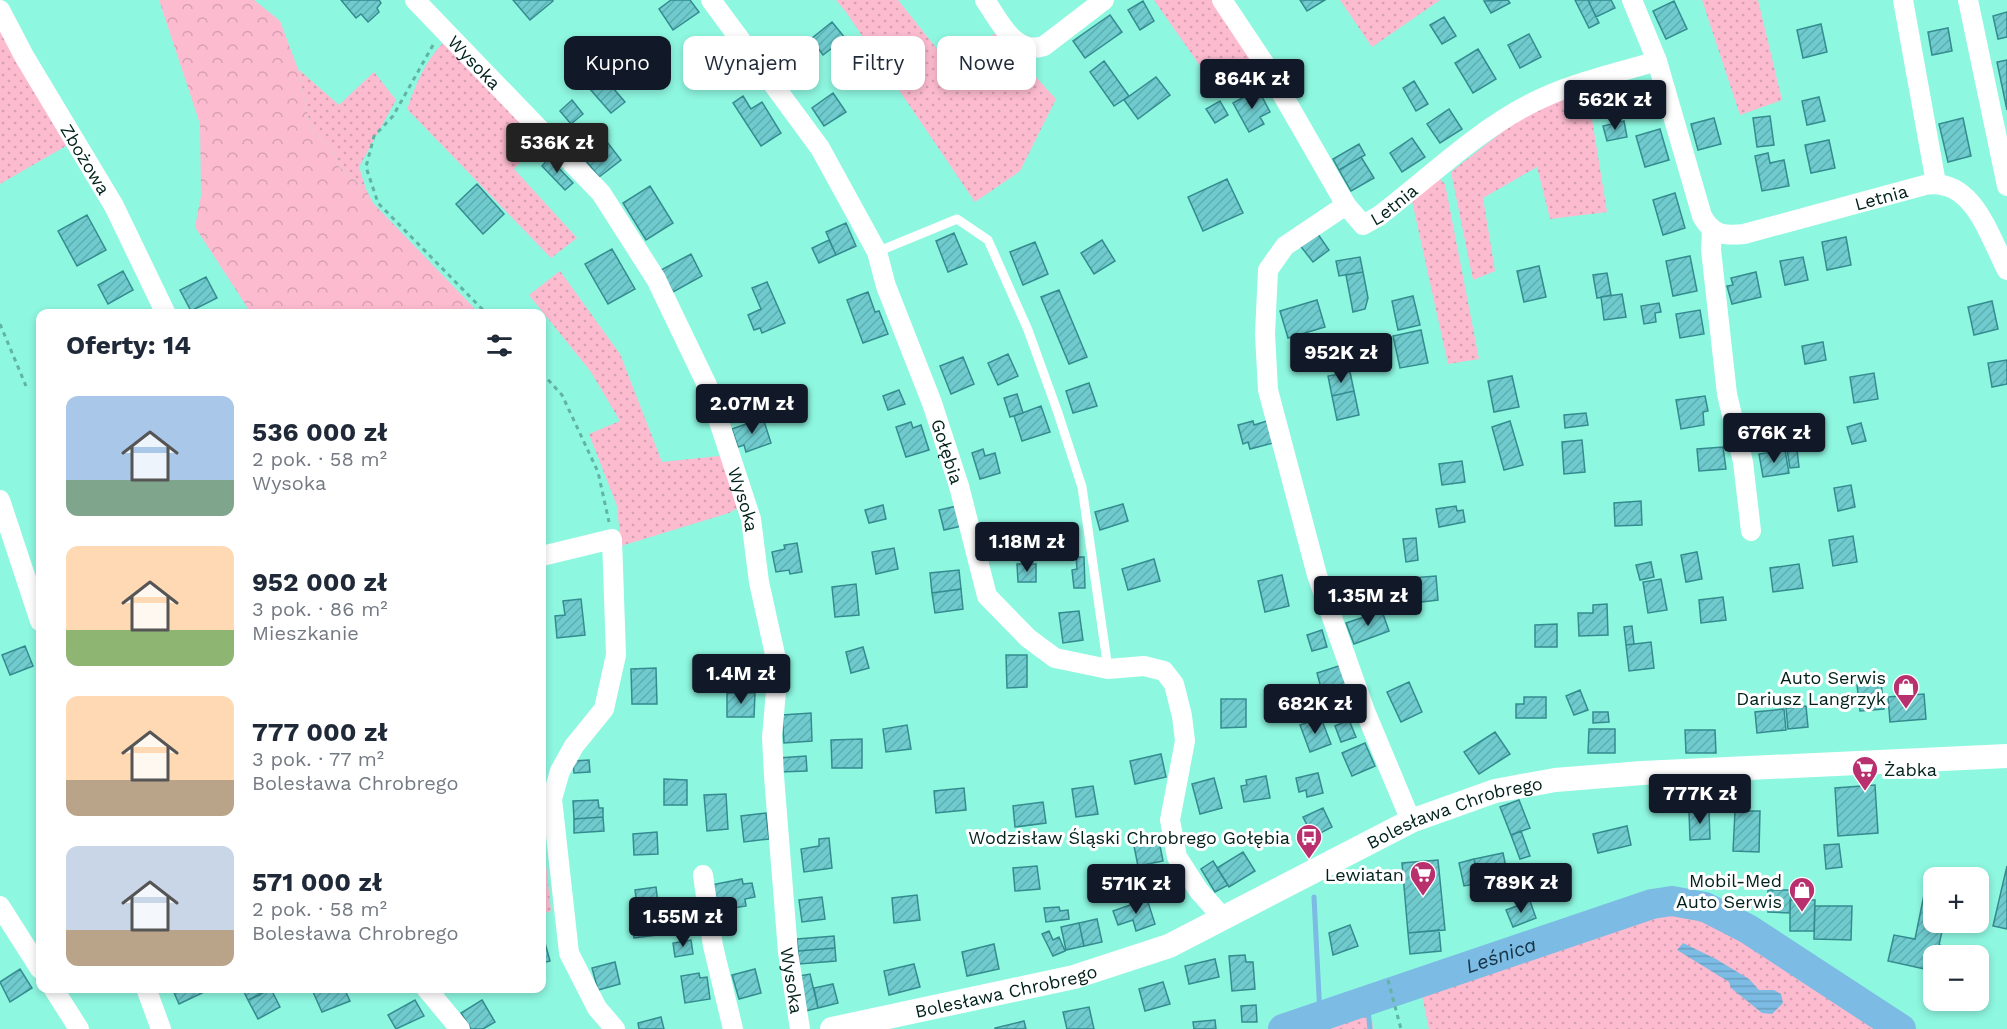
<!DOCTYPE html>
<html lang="pl">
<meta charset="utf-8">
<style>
body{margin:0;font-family:"Work Sans",sans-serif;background:#f6f6f7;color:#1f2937;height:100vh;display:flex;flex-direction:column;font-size:22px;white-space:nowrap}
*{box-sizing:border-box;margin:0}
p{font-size:20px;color:#747a83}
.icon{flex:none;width:33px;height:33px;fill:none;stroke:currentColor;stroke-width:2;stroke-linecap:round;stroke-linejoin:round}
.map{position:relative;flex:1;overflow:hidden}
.sheet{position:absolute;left:36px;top:309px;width:510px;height:684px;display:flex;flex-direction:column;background:#fff;border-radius:12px;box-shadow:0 3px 9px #0003}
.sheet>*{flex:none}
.hud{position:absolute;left:564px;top:36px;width:570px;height:54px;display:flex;gap:12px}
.tools{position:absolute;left:1923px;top:867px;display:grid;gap:12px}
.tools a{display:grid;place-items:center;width:66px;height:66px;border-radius:12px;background:#fff;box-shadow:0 3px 9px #0003;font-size:30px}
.price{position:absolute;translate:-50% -51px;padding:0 14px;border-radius:6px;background:#111827;color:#fff;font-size:20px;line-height:39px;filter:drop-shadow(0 2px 3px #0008)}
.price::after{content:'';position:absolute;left:50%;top:36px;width:18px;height:14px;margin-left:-9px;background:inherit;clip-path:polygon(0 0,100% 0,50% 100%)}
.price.selected{background:#222;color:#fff}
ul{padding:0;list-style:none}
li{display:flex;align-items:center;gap:18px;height:150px;padding:0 30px}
li span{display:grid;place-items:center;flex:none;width:168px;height:120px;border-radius:12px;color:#555}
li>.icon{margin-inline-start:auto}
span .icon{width:72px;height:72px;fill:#fffc;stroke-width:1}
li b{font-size:26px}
h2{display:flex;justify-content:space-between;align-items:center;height:72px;padding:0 30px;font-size:26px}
.pill{padding:0 21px;border-radius:12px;background:#fff;box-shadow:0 3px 9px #0003;font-size:21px;line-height:54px}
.pill.selected{background:#111827;color:#fff}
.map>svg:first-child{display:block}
.grass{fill:url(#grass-dots)}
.forest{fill:url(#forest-crowns)}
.water{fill:url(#water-rules)}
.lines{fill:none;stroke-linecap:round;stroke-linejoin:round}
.stream{stroke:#7bbbe4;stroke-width:5}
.river{stroke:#7bbbe4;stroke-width:30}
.building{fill:url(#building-hatch);stroke:#348c8f;stroke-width:1.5}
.path{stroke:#61b4a2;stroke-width:3;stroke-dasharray:4.5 4.5;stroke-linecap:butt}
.service{stroke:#fff;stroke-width:9}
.minor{stroke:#fff;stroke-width:20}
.tertiary{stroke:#fff;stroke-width:24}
.labels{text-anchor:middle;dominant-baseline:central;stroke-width:6;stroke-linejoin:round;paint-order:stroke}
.street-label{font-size:18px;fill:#00211b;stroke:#fff}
.poi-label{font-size:18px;fill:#00211b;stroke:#fff;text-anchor:end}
.water-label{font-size:20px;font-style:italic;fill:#163345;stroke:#fff}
</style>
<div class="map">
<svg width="2007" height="1029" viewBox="0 0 2007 1029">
<defs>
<pattern id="grass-dots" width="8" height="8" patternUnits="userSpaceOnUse" patternTransform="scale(1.5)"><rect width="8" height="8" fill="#fdbbd0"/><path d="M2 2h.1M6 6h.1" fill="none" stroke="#d7a0b2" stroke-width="1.8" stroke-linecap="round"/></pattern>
<pattern id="forest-crowns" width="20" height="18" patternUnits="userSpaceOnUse" patternTransform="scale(1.5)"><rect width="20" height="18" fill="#fdbbd0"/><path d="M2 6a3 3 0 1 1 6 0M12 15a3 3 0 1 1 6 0" fill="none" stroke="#d7a0b2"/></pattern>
<pattern id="water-rules" width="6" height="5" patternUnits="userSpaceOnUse" patternTransform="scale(1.5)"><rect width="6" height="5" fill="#7bbbe4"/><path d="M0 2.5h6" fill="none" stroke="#69a0c3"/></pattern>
<pattern id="building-hatch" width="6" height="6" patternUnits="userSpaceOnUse" patternTransform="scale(1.5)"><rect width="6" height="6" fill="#6fcbce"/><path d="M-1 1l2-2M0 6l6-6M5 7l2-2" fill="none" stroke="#5eaeb0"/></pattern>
</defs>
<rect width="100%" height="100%" fill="#8ef7e0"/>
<path class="grass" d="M836,0H898L949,64L999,31L1034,54L1022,62L1056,99L1020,171L975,202L846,12Z
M1154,0H1213L1259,67L1219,93Z
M1340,0H1440L1372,47Z
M1702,0H1758L1782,100L1740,115Z
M0,20L71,143L0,184Z
M444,42L540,141L514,169L577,238L551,258L407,109C416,84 425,61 444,42Z
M298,69L339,105L374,72L396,100L359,167L366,189L339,167L333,149L311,130Z
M1587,88L1607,212L1550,219L1537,167L1483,198L1495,271L1473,280L1451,172L1511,125L1541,105Z
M1440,179L1445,184L1479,359L1448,364L1412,201Z
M560,271L620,354L662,462L738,454L752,500L729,513L621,546L617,506L589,434L620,421L591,372L529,295Z
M542,826L551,911L542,914Z
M1662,911H1683L1707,917L1880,1029H1429L1421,991Z
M1371,1010L1373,1029H1314Z"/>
<path class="forest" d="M159,0H254L280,21L298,69L311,130L333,149L339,167L366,189L373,203L479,313H251L195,227L201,196L200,124Z"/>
<path class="water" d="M1683,943L1716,959L1749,979L1759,990H1774L1781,994L1783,1003L1772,1014L1762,1013L1731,988L1729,982L1677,950Z"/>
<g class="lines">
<path class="stream" d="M1314,897L1320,1016
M1367,1001L1370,1029"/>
<path class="river" id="s1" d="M1283,1029L1652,904L1672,901L1705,907L1748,929L1901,1029"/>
</g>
<path class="building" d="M341,0H379L381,3L377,8L379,12L368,22L361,14L356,18Z
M513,0H552L553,1L530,20Z
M671,0H690L699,12L673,30L659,9Z
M1300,0H1325L1307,11Z
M1508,0L1510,3L1491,13L1484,1Z
M1575,0H1588L1599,23L1589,28Z
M1588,0H1611L1615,8L1596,17Z
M1143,1L1154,21L1140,30L1128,10Z
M1674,1L1687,29L1666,39L1653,11Z
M2007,12V37L1998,39L1993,16Z
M1110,15L1122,32L1085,58L1073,41Z
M1444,17L1456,36L1442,44L1430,25Z
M832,22L845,38L823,55L811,39Z
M1821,24L1827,52L1803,58L1797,30Z
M1948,28L1952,51L1932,55L1928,32Z
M1529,34L1541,57L1520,68L1508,45Z
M1478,49L1496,79L1473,93L1455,63Z
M2007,60V110L1997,62Z
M1104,61L1129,96L1114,106L1090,72Z
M613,68L623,80L613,88L625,102L611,113L589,88Z
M1156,77L1170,95L1138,119L1124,100Z
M1414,81L1428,104L1416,111L1403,88Z
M1258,89L1270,112L1260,117L1264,124L1249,132L1233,103Z
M833,93L846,112L824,126L812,108Z
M743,96L751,109L762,102L781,133L761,146L733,103Z
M1819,97L1825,121L1807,125L1802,101Z
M572,100L583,114L571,124L560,111Z
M1220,101L1228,115L1215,123L1206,109Z
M1449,109L1462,129L1440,143L1427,124Z
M1770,116L1774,145L1757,147L1753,118Z
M1714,118L1721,144L1698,150L1691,124Z
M1963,118L1971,156L1948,162L1939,124Z
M1624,121L1627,137L1607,141L1603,126Z
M1660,129L1669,160L1645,167L1636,136Z
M604,138L621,160L599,177L582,156Z
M1412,138L1425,157L1402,172L1390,153Z
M1829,140L1835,168L1811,173L1805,145Z
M1359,144L1365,155L1339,170L1333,159Z
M1768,153L1770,163L1784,160L1789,186L1762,191L1755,156Z
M1361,157L1374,178L1351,191L1339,170Z
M549,158L573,183L565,190L542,166Z
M1227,179L1243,213L1203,231L1188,197Z
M477,184L504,214L483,234L456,204Z
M650,186L673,223L646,240L623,203Z
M1675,193L1685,228L1663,235L1653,200Z
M87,215L106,250L77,266L58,231Z
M846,223L856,246L836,255L826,232Z
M1315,230L1329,250L1313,262L1298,243Z
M954,233L967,264L948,272L936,241Z
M1846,237L1851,265L1827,270L1822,242Z
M829,240L836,255L819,263L812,248Z
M1102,240L1115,261L1094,274L1081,253Z
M1035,242L1048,274L1023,285L1010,252Z
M612,249L635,289L608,304L585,264Z
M691,254L702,276L673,292L661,270Z
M1690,256L1697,291L1673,296L1666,261Z
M1360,257L1363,272L1339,276L1336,261Z
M1803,257L1808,280L1785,285L1780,261Z
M1539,266L1546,297L1524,302L1517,271Z
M123,271L133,290L108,304L98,285Z
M1363,272L1368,298L1365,309L1353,312L1346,275Z
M1756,272L1761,297L1732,304L1727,286L1733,285L1731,278Z
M1607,273L1611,295L1597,298L1593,275Z
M206,277L217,298L191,311L180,290Z
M767,282L785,323L762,333L760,328L754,330L748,315L761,309L752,288Z
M1059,290L1087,357L1069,364L1041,297Z
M868,292L875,312L879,311L888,334L863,343L847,300Z
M1622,294L1626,317L1604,320L1601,297Z
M1413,296L1420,325L1398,330L1392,301Z
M1317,300L1325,327L1288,338L1280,311Z
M1992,301L1998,329L1974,335L1968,307Z
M1659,303L1661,312L1655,313L1656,322L1644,324L1641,306Z
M1700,310L1704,334L1680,338L1676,314Z
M1421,330L1428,363L1400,368L1393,336Z
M1823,342L1826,360L1805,364L1802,346Z
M1008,354L1018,376L998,385L988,363Z
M963,357L974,384L951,394L940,366Z
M2007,360V384L1992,387L1988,363Z
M1350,372L1354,391L1332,396L1328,376Z
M1874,373L1878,399L1854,403L1850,377Z
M1512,376L1519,407L1494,412L1488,381Z
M1089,383L1097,406L1073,413L1066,391Z
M899,390L905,404L888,410L883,396Z
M1354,391L1359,415L1337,420L1332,396Z
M1017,394L1023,413L1010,417L1004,398Z
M1705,396L1708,411L1703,412L1704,425L1681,429L1676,400Z
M1041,406L1050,432L1022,441L1014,416Z
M1586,413L1588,425L1565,428L1564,415Z
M763,418L771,443L746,452L744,445L738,447L732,429Z
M1253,421L1254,425L1267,421L1273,443L1250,449L1248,442L1243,444L1238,425Z
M1510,421L1523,465L1504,470L1492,427Z
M911,422L913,428L921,425L929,450L906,457L896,427Z
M1861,423L1866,441L1852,444L1847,427Z
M1582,440L1585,472L1564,474L1562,442Z
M1796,441L1799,467L1790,468L1786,443Z
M1723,447L1726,469L1699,471L1697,449Z
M983,449L985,456L995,453L1000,473L980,479L972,453Z
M1785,450L1789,473L1763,477L1759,454Z
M1462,461L1465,482L1442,485L1439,464Z
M1851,485L1855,507L1838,511L1834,488Z
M1641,501L1642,525L1615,526L1614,503Z
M1123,504L1128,521L1100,530L1095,512Z
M883,505L886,519L869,523L865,510Z
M957,506L962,526L944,530L939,510Z
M1456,506L1457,511L1463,510L1465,522L1439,527L1436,509Z
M1853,536L1857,562L1833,566L1829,540Z
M1416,538L1418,560L1406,562L1403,539Z
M797,543L802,572L790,574L789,570L776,572L772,552L785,549L784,545Z
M894,548L898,569L876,574L872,552Z
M1697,552L1702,579L1686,582L1681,555Z
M1076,557H1084L1085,588H1074L1072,570L1077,569Z
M1154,559L1160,581L1128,590L1122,569Z
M1651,562L1654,577L1640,580L1636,565Z
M1017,564H1036V582H1018Z
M1799,564L1803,588L1773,592L1770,568Z
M959,570L961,589L932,593L930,573Z
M1282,575L1289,606L1265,612L1258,581Z
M1436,576L1438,600L1414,603L1411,578Z
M1661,579L1667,610L1648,613L1643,582Z
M856,584L859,615L835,617L832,587Z
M961,589L963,609L935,613L932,593Z
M1723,597L1726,620L1701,623L1699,600Z
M581,599L585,635L557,638L555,616L565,615L563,601Z
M1607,604L1608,635L1579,636L1578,613H1593V605Z
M1079,611L1083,640L1063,643L1059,613Z
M1382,611L1389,631L1354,644L1346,623Z
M1557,624V647H1535V625Z
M1632,626L1634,644L1626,645L1624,627Z
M1322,630L1327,647L1312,651L1307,635Z
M1651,642L1654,668L1629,671L1626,645Z
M25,646L33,666L10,675L2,655Z
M863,647L869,668L851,673L846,652Z
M1006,655H1027V687L1007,688Z
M1342,665L1350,692L1324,699L1317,673Z
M656,668L657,704H632L631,669Z
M1409,682L1422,712L1401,722L1387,692Z
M1881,682L1884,709L1860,711L1857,685Z
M1580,690L1588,710L1574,715L1566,696Z
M727,693H755L754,717H727Z
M1924,694L1926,719L1890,722L1888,697Z
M1524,697H1546V718H1516V704H1524Z
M1221,699H1246V727L1221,728Z
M1806,706L1808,727L1788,729L1786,708Z
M1784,709L1786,730L1757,733L1755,712Z
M1593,712H1608L1609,722L1593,723Z
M811,713L812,741L784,743L782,715Z
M1321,718L1331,744L1310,752L1300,725Z
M1349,720L1356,737L1341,742L1335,726Z
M907,725L911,749L886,752L883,729Z
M1589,729H1615V753H1588Z
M1685,730H1715L1716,753H1686Z
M1495,732L1510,754L1479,774L1464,752Z
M862,739V768H832L831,740Z
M1365,743L1375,766L1352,776L1342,753Z
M1161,754L1166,777L1135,784L1130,761Z
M806,756L807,771L779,772L778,758Z
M589,760L590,772L574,773L573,761Z
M1318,773L1323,793L1307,797L1306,790L1299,792L1296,778Z
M1266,776L1270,798L1244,802L1241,786L1247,785L1246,780Z
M1214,778L1222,808L1200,814L1192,784Z
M664,779L687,780V805H664Z
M1875,785L1878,833L1838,836L1835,788Z
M1093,786L1098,814L1076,817L1072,789Z
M964,788L966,810L936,813L934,791Z
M726,794L728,829L707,831L704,795Z
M598,800L599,808H603V817L574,819L573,801Z
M1519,800L1530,828L1511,835L1500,807Z
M1043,802L1046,823L1015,827L1013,806Z
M1323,808L1332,827L1313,837L1303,817Z
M1709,811L1710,839L1690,840L1689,812Z
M1735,811H1760L1759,852L1733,851Z
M766,813L769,839L744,842L741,816Z
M603,817L604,831L574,833V819Z
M1627,826L1631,845L1598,853L1593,834Z
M1521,831L1530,856L1520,859L1511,835Z
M657,832L658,854L634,855L633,834Z
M1158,836L1163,861L1138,866L1133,841Z
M829,838L832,868L804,872L801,849L819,846V839Z
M1839,844L1842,867L1826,869L1824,845Z
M1243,852L1255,871L1229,887L1217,868Z
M1503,853L1506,867L1493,870L1498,892L1482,895L1474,859Z
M1474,859L1480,883L1464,886L1459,863Z
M1438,860L1445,930L1408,933L1402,863Z
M1213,861L1228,885L1215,892L1201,869Z
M1037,866L1040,889L1015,891L1013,868Z
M2007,866V929L1993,926Z
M742,879L743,884L752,883L755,897L745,899L746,906L716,911L711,885Z
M656,887L659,912L638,914L635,890Z
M1768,890H1791L1790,913L1768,912Z
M1925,890L1934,892V922H1944L1939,945L1943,946L1940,956H1934V971L1888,961L1894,935L1915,939Z
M917,895L920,920L894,923L892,898Z
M822,897L825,919L802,922L799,900Z
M1147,899L1155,924L1136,931L1133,920L1118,925L1113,911Z
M1790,900H1815L1814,931H1790Z
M1530,901L1536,918L1513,927L1506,910Z
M1815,906H1852L1851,940L1814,939Z
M1059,907L1060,911L1068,910L1069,919L1046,922L1044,908Z
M663,911L665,934L634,938L631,915Z
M1097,919L1102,942L1084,946L1079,923Z
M1079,923L1084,946L1066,950L1061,927Z
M1350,925L1358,946L1333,955L1329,933Z
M1439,930L1441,951L1410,954L1408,933Z
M1049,931L1053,940L1059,937L1065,951L1053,956L1042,934Z
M834,936L835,948L798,951L797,939Z
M691,940L693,954L675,957L673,943Z
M545,943L550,961L542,963V944Z
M994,944L999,969L967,976L962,952Z
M835,948L836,961L799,964L798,951Z
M1245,955L1246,962H1253L1255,989L1232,991L1229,956Z
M1215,959L1219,977L1189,984L1185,966Z
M615,962L620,984L598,990L592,968Z
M914,964L920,987L889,995L884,971Z
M20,969L32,988L10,1002L0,982Z
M755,969L761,993L739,999L732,975Z
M699,973L700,978L707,977L710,999L685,1003L681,976Z
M810,974L818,1008L802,1012L793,977Z
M1163,982L1170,1004L1145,1011L1139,989Z
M833,984L838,1003L818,1008L814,988Z
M172,988H203L204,992L179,1004Z
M242,988H256L260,995L248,1000Z
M322,988H344L350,1001L322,1012L313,992Z
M271,989L280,1007L258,1019L248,1000Z
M415,1000L424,1016L396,1029L388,1015Z
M482,1000L495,1022L483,1029H471L461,1013Z
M1256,1005L1257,1022H1242L1241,1006Z
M1089,1007L1094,1029H1067L1063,1012Z
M661,1017L664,1029H639L638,1023Z
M1215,1020L1216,1029H1194L1193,1022Z
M1024,1021L1026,1029H995V1028Z"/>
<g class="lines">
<path class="path" d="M433,45L393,116L374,136L366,167L378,203L487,314
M0,324L26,386
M542,373L562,395L598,472L609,522
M1388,980L1401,1029"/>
<path class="service" d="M877,252L957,219L988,240L1028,330L1058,413L1082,487L1108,669"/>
<g class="minor">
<path id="s2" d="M415,0L601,193L656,279L707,385L751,519L759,582L778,668L772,737L774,776L788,952L800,1029"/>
<path id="s3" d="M711,0L820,148L877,252L886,286L932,403L959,486L987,596L1028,638L1055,658L1108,669L1144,666L1164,671L1174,684L1182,716L1185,741L1170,820L1177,857L1199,891L1224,919"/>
<path d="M985,0C999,20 1014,56 1044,46L1104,0"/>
<path id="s4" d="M1222,0L1266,66L1346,205L1363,225L1379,216C1426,180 1478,130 1530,104C1570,83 1614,74 1657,61L1702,216C1712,235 1724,236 1744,234L1925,185C1973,177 1988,234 2007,270"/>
<path d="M1632,0L1657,61"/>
<path d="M1903,0L1936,183"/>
<path d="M1968,0L2007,186"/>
<path id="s5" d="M0,10L24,56L114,206L166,314"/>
<path d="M1346,205L1285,246L1268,270L1265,334L1268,390L1317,575L1365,711L1411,821"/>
<path d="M1712,231L1711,250L1727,394L1743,462L1751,531"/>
<path d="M0,500L40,621"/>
<path d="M542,556L612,539L616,655L604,709L574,746L560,771L552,799L569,953L597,1008L615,1029"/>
<path d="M703,875L713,946L733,1029"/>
<path d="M0,906L40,969"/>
<path d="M53,988L79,1029"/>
<path d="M146,988L161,1029"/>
<path d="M426,988L460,1029"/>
</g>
<path class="tertiary" id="s6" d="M832,1029L1074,977L1169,946L1411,821L1495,791L1555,780L1642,773L2007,756"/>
</g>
<defs>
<g id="shop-pin" transform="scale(1.35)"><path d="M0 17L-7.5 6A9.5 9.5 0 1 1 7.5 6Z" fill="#b9306e" stroke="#fff"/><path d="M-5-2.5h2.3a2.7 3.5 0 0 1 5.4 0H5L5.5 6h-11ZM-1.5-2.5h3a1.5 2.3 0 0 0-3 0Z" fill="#fff"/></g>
<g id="supermarket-pin" transform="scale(1.35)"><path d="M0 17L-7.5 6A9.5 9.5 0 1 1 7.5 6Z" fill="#b9306e" stroke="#fff"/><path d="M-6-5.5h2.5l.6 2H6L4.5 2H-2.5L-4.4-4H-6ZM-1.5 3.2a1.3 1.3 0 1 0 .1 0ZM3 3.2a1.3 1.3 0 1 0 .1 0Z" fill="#fff"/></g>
<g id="bus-pin" transform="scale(1.35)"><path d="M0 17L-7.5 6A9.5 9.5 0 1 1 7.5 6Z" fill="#b9306e" stroke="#fff"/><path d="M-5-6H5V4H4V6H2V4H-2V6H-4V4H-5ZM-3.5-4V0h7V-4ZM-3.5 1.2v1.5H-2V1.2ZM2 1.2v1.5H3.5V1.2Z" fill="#fff"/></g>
</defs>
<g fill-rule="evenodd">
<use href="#shop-pin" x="1906" y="687"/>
<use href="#supermarket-pin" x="1865" y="769"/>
<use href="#bus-pin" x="1309" y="837"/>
<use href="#supermarket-pin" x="1423" y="874"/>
<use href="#shop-pin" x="1802" y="890"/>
</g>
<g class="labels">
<g class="street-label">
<text stroke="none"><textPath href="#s2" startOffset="86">Wysoka</textPath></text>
<text stroke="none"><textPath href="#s5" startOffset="172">Zbożowa</textPath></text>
<text stroke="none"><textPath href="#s4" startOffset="960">Letnia</textPath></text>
<text stroke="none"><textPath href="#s4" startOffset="303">Letnia</textPath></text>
<text stroke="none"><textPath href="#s3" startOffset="514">Gołębia</textPath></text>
<text stroke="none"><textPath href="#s2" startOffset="608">Wysoka</textPath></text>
<text stroke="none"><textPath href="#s6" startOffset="664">Bolesława Chrobrego</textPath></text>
<text stroke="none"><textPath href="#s2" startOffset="1094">Wysoka</textPath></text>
<text stroke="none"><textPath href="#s6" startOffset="178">Bolesława Chrobrego</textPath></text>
</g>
<g class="poi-label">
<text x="1886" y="677">Auto Serwis<tspan x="1886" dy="21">Dariusz Langrzyk</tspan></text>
<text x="1884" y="769" text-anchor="start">Żabka</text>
<text x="1290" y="837">Wodzisław Śląski Chrobrego Gołębia</text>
<text x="1404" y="874">Lewiatan</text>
<text x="1782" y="880">Mobil-Med<tspan x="1782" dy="21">Auto Serwis</tspan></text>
</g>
<g class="water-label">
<text stroke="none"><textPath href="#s1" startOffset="230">Leśnica</textPath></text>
</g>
</g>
</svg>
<div class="tools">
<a>+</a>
<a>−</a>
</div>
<b class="price" style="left:1252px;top:110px">864K zł</b>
<b class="price" style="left:1615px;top:131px">562K zł</b>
<b class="price selected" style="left:557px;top:174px">536K zł</b>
<b class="price" style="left:1341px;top:384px">952K zł</b>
<b class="price" style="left:752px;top:435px">2.07M zł</b>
<b class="price" style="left:1774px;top:464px">676K zł</b>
<b class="price" style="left:1027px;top:573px">1.18M zł</b>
<b class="price" style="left:1368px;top:627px">1.35M zł</b>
<b class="price" style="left:741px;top:705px">1.4M zł</b>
<b class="price" style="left:1315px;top:735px">682K zł</b>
<b class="price" style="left:1700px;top:825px">777K zł</b>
<b class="price" style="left:1521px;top:914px">789K zł</b>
<b class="price" style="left:1136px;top:915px">571K zł</b>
<b class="price" style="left:683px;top:948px">1.55M zł</b>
<div class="hud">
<a class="pill selected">Kupno</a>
<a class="pill">Wynajem</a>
<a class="pill">Filtry</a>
<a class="pill">Nowe</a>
</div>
<section class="sheet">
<h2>Oferty: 14<svg class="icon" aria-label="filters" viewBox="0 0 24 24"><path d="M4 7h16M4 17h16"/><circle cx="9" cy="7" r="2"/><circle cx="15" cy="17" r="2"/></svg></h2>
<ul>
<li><span style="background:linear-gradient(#a9c7e8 70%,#7fa58c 0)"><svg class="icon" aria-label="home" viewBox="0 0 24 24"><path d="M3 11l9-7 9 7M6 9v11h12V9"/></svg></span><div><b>536 000 zł</b><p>2 pok. · 58 m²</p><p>Wysoka</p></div></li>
<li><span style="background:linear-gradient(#ffd9b3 70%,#8fb573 0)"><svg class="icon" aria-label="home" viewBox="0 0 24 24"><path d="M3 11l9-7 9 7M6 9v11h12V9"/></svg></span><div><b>952 000 zł</b><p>3 pok. · 86 m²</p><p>Mieszkanie</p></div></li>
<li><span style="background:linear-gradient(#ffd9b3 70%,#b9a48a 0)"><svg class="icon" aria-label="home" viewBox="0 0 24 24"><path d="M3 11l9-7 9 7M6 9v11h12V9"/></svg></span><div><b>777 000 zł</b><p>3 pok. · 77 m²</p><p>Bolesława Chrobrego</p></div></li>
<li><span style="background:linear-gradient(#c9d6e8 70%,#b9a48a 0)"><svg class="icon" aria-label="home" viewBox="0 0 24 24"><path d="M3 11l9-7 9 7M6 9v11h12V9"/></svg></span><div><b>571 000 zł</b><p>2 pok. · 58 m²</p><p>Bolesława Chrobrego</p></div></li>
</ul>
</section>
</div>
